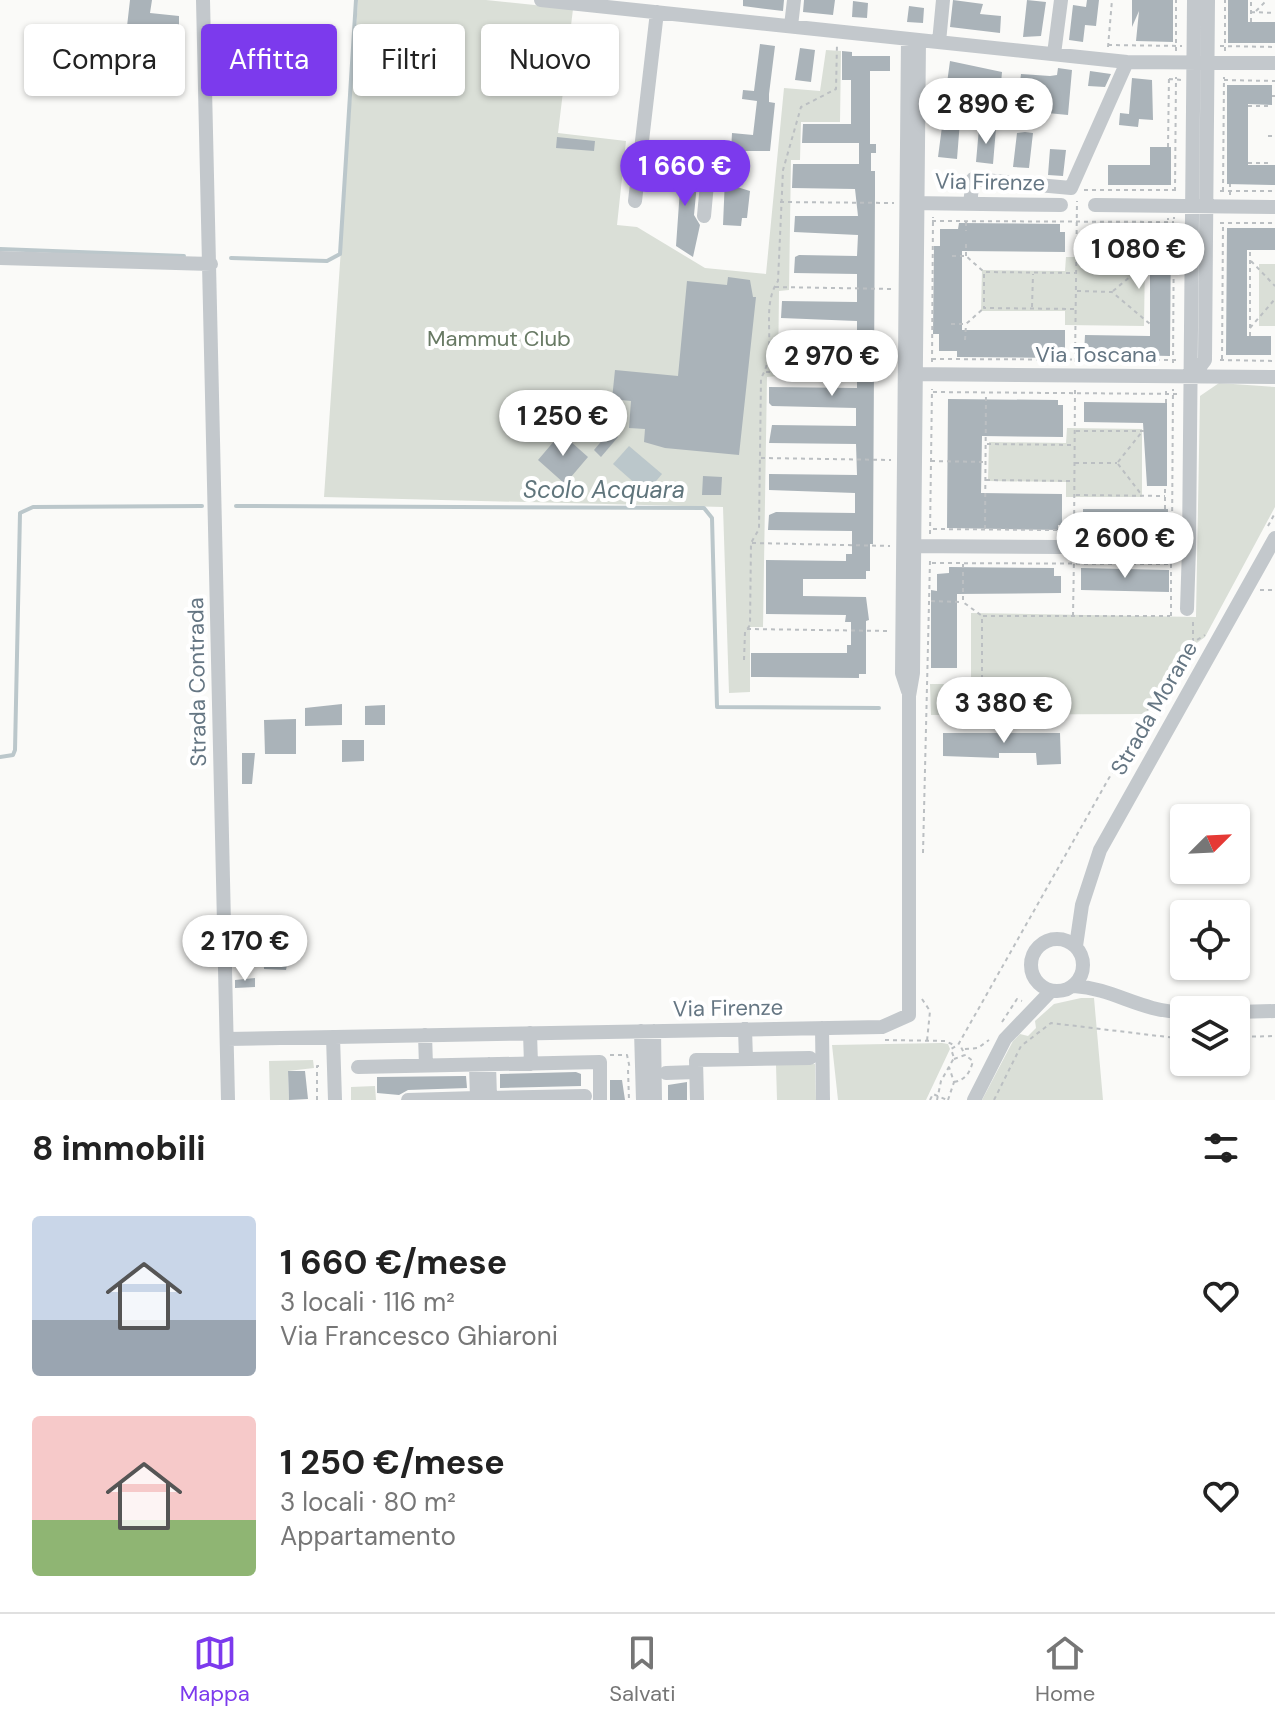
<!DOCTYPE html>
<html lang="it">
<meta charset="utf-8">
<style>
body{margin:0;font-family:"DM Sans",sans-serif;background:#f6f6f6;color:#222;height:100vh;display:flex;flex-direction:column;font-size:30px;white-space:nowrap}
*{box-sizing:border-box;margin:0}
p{font-size:26px;color:#767676}
.icon{flex:none;width:44px;height:44px;fill:none;stroke:currentColor;stroke-width:2;stroke-linecap:round;stroke-linejoin:round}
.map{position:relative;height:1100px;overflow:hidden}
.panel{display:flex;flex-direction:column;background:#fff;flex:1}
.panel>*{flex:none}
.top-card{position:absolute;left:24px;top:24px;width:800px;height:72px;display:flex;gap:16px}
.needle{width:52px;rotate:66deg}
.fabs{position:absolute;left:1170px;top:804px;display:grid;gap:16px}
.fabs a{display:grid;place-items:center;width:80px;height:80px;border-radius:8px;background:#fff;box-shadow:0 2px 6px #0004;font-size:40px}
.price{position:absolute;translate:-50% -68px;padding:0 18px;border-radius:28px;background:#fff;color:#222;font-size:26px;line-height:52px;filter:drop-shadow(0 2px 4px #0008)}
.price::after{content:'';position:absolute;left:50%;top:48px;width:24px;height:18px;margin-left:-12px;background:inherit;clip-path:polygon(0 0,100% 0,50% 100%)}
.price.current{background:#7c3aed;color:#fff}
ul{padding:0;list-style:none}
li{display:flex;align-items:center;gap:24px;height:200px;padding:0 32px}
li span{display:grid;place-items:center;flex:none;width:224px;height:160px;border-radius:8px;color:#555}
li>.icon{margin-inline-start:auto}
span .icon{width:96px;height:96px;fill:#fffc;stroke-width:1}
li b{font-size:34px}
h2{display:flex;justify-content:space-between;align-items:center;height:96px;padding:0 32px;font-size:34px}
.tag{padding:0 28px;border-radius:8px;background:#fff;box-shadow:0 2px 6px #0004;font-size:28px;line-height:72px}
.tag.current{background:#7c3aed;color:#fff}
.dock{display:flex;justify-content:space-around;align-items:center;height:112px;border-top:2px solid #e0e0e0;background:#fff;font-size:22px;color:#767676}
.dock a{display:grid;justify-items:center;gap:4px}
.dock .current{color:#7c3aed}
.map>svg:first-child{display:block}
.green{fill:#dadfd7}
.water{fill:#bbc7cb}
.lines{fill:none;stroke-linecap:round;stroke-linejoin:round}
.stream{stroke:#bbc7cb;stroke-width:4}
.building{fill:#aab3b9}
.path{stroke:#bbbfc2;stroke-width:2;stroke-dasharray:4 4;stroke-linecap:butt}
.minor{stroke:#c3c8cc;stroke-width:14}
.labels{text-anchor:middle;dominant-baseline:central;stroke-width:8;stroke-linejoin:round;paint-order:stroke}
.street-label{font-size:22px;fill:#657683;stroke:#fff}
.park-label{font-size:22px;fill:#687a64;stroke:#fff}
.water-label{font-size:24px;font-style:italic;fill:#60757c;stroke:#fff}
</style>
<div class="map">
<svg width="1275" height="1100" viewBox="0 0 1275 1100">
<rect width="100%" height="100%" fill="#fafaf8"/>
<path class="green" d="M358,0H486L573,9L558,133L626,141L617,225L637,227L705,268L766,274L784,88L820,91L826,50L841,51L840,122H801L800,160H791L789,290L779,291L778,376L767,377L763,627H750V692L729,693L723,507L324,497Z
M1066,257H1145L1144,326L1065,325V311H981L982,270L1065,271Z
M1259,264H1275V326H1259Z
M1219,383L1275,387V507L1205,637L1176,658L1146,714L931,715L930,684H971V613L1196,617L1200,396Z
M1067,428L1142,429V497H1066V482L988,481L989,442L1066,443Z
M1081,998H1094L1103,1100H982L1013,1041L1020,1034L1028,1036L1036,1028L1035,1021L1054,1004Z
M942,1043L948,1044L950,1049L926,1100H838L832,1045Z
M313,1060L314,1068L288,1071L289,1100H270L269,1061Z
M815,1064L816,1100H777L776,1065Z
M375,1086L376,1100H351V1087Z"/>
<path class="water" d="M629,446L662,474L646,493L613,464Z"/>
<g class="lines">
<path class="stream" d="M0,249L184,256
M231,258L327,261L340,254L356,0
M236,506L704,508L712,518L717,707L879,708
M0,757L13,755L15,750L20,513L33,507L202,506"/>
</g>
<path class="building" d="M130,0H152L150,13L179,16V26L156,24L153,47L125,44Z
M743,0H784L783,11L743,6Z
M804,0H835L833,15L803,12Z
M953,0L983,4L980,14L1001,16L1000,33L950,27Z
M1027,0L1046,2L1041,36L1023,37Z
M1087,0H1099L1096,26L1085,25L1083,42L1069,40L1073,5L1086,7Z
M1132,0H1173V42L1136,41L1139,11L1132,27Z
M1228,0H1248V22H1275V43H1228Z
M853,1L868,3L867,18L852,17Z
M909,6L924,8L923,23L907,22Z
M760,44L775,46L769,94V102L775,103L770,151H731L732,133L753,135L757,101L742,99L743,90L754,91Z
M800,48L815,50L811,82L795,80Z
M842,51L852,52V56H890V71H870V144H876V153H871V171H875V194L873,544H870V571H866V579H803V596L866,597L869,620L866,621V674H859V678L751,677V653H847V645H851V622H845L846,615L766,614V560L846,561V554H852V531L768,530L769,515L776,512L855,513V493L769,490V474L857,475L856,444L769,443L772,425L856,426V408L772,406L769,403V387L857,388V359H781V343L785,341H857V321L781,318L782,301L857,302V274L794,273L795,257L799,255L857,256L858,235L794,232L795,216H858L855,189L792,188L793,164H859V143H802L803,124H851V80H842Z
M950,61L1002,72L1000,95L1018,98L1021,74L1050,76L1057,75L1058,68L1072,70L1068,115L1016,110L1017,106L999,104V100V103L945,98Z
M1090,71L1111,74L1105,87L1088,86Z
M1132,78L1152,80L1153,120L1139,119L1138,127L1119,125L1120,113L1129,114Z
M1227,85H1272V105L1248,104V165H1275V185L1227,184Z
M943,119L960,121L957,159L938,157Z
M979,128H996L993,164L976,162Z
M1025,132L1033,133L1029,168L1013,167L1017,133Z
M557,137L595,141L594,151L556,148Z
M1150,147H1171V185H1108V165H1150Z
M1050,149L1066,150L1063,176L1048,175Z
M666,169L698,173L694,215L700,225L693,257L676,246L680,189L664,187Z
M725,178L736,180L737,187L750,191L747,218H742L741,226L723,225Z
M959,223L1060,224V232H1065V252L962,251V330H1065V350H1060L1059,358L957,357V351H939V334H933L934,246H940V229H958Z
M1085,227L1171,229L1170,356L1084,354L1085,335L1150,336V248L1085,247Z
M1227,228H1275V250H1247V336H1271V355H1226Z
M728,277L750,280L753,297H756L739,455L665,448L644,442L645,429L629,428L631,401L612,399L615,370L678,376L687,281L727,285Z
M948,399L1058,400V405H1063V437L982,436L981,493L1062,494V525H1058V530L947,528Z
M1084,402L1167,403V486H1147L1143,423L1084,422Z
M610,431L618,437L601,457L594,450Z
M561,433L588,457L565,484L538,460Z
M703,476L722,477L721,495H702Z
M1083,509H1168V523H1165V529H1083Z
M949,567L1054,568V576H1061V593L957,594V668H931V590L937,591V574L949,573Z
M1081,568L1169,570V592L1081,590Z
M342,704V725L305,726V708Z
M385,705V725H365V706Z
M296,719V754H265L264,720Z
M943,733H1060L1061,764L1037,765L1036,753H999V758L943,756Z
M342,740H364V761L342,762Z
M242,753H255L252,784H242Z
M263,938H293L286,970L264,969Z
M255,978V987L235,988V980Z
M288,1071H305L308,1099L289,1100Z
M576,1072L581,1074V1086L500,1088V1074Z
M463,1076H466L467,1088L408,1090L399,1095L377,1093V1077Z
M610,1080H622L625,1100H610Z
M687,1082V1100H668V1085Z"/>
<g class="lines">
<path class="path" d="M1256,11L1267,0
M1251,12L1275,13
M1251,22V0
M1108,45L1182,46
M1220,46L1275,47
M1108,47L1112,0
M1176,51V0
M1225,51V0
M1169,79L1182,80
M1224,80L1275,81
M1272,96H1275
M1248,106H1268
M1268,136H1275
M1168,147L1169,75
M1248,163H1268
M1084,190H1178
M1175,191L1176,77
M1220,191H1275
M1223,191L1224,77
M1230,195V184
M780,202L894,203
M932,221L1174,222
M966,222V231
M1220,223H1275
M1168,228V218
M952,256H966L984,272
M966,256V241
M1251,261L1275,286
M775,287L892,289
M1077,291L1112,292L1150,324
M1113,291L1150,260
M1032,307L1033,274
M1074,309L984,308V272L1075,273
M951,324H966L984,308
M1250,328L1275,299
M1250,336V250
M965,340L966,325
M932,359L1178,360
M1222,359L1223,225
M1220,360L1275,361
M932,362L933,217
M1075,362L1077,201
M1173,363L1174,217
M766,372L892,374
M933,392L1179,394
M1166,403V389
M1076,431H1144
M987,444L1072,445
M761,458L891,460
M931,461L984,462
M1118,462L1141,433
M1075,463H1117
M1118,464L1141,494
M986,480L1072,481
M1076,495L1165,496
M1165,509V486
M1268,526L1275,513
M933,529L1170,531
M985,529L986,395
M930,534L932,389
M1172,535L1173,389
M1074,538L1075,389
M752,543L890,546
M932,563L1170,564
M963,564V602L982,616
M1260,590H1275
M931,601L961,602
M1073,616L1074,557
M1171,616V561
M747,629L889,631
M1193,642V621
M744,660L745,632L750,625L751,543L759,529L761,378C779,349 759,309 778,281L783,170L801,107L836,89L837,44
M982,679V616H1170
M923,853L930,561
M922,999L930,1011L927,1041
M1002,1022L1017,999L1022,1001
M1236,1037L1275,1036
M885,1040L945,1041L954,1045
M965,1049L978,1048L989,1040
M610,1055H627L630,1069
M954,1059L965,1055L960,1045
M628,1070L629,1100
M954,1082C966,1080 970,1072 973,1061L965,1055
M317,1100V1066H321
M930,1100L933,1094L947,1100
M937,1100L941,1081L954,1058L951,1049L958,1045L1182,649L1205,635
M948,1100L954,1082L949,1067
M994,1100L1021,1046L1051,1023L1184,1039"/>
<path class="minor" d="M203,0L228,1100
M541,0L1127,62L1275,63
M791,26L794,0
M939,42L943,0
M1054,54L1061,0
M641,155L709,162L704,216
M635,201L657,12
M910,203L1061,205
M970,204L973,179L1071,188L1127,62
M1095,205L1275,207
M0,258L211,264
M907,374L1275,377
M1193,376L1205,360L1208,0
M905,546L1061,547
M1085,547L1189,548L1194,0
M1187,609L1189,548
M908,691L902,673L908,39
M1031 965a26 26 0 1 1 52 0a26 26 0 1 1-52 0Z
M1076,946L1082,905L1100,850L1275,538
M1074,986C1116,989 1140,1012 1184,1012
M1236,1012L1275,1011
M822,1028L823,1100
M745,1029L746,1059
M641,1031L643,1100
M654,1031L655,1100
M530,1033L531,1064
M425,1035L426,1066
M333,1037L335,1100
M227,1039L882,1027L909,1015V696L913,673L919,40
M489,1064L490,1098L585,1096
M358,1067L600,1062V1100
M666,1073L696,1072
M408,1100L477,1098L476,1065
M697,1100L696,1060L810,1058
M974,1100L1005,1039L1051,991"/>
</g>
<g class="labels">
<g class="street-label">
<text transform="translate(990 182) rotate(1)">Via Firenze</text>
<text x="1096" y="354">Via Toscana</text>
<text transform="translate(197 682) rotate(-91)">Strada Contrada</text>
<text transform="translate(1154 708) rotate(-60)">Strada Morane</text>
<text transform="translate(728 1008) rotate(-1)">Via Firenze</text>
</g>
<g class="park-label">
<text x="499" y="338">Mammut Club</text>
</g>
<g class="water-label">
<text x="604" y="489">Scolo Acquara</text>
</g>
</g>
</svg>
<div class="fabs">
<a><svg class="needle" viewBox="-14 -14 28 28"><path d="M0-13l5 13h-10z" fill="#e53935"/><path d="M0 13l5-13h-10z" fill="#767676"/></svg></a>
<a><svg class="icon" aria-label="locate" viewBox="0 0 24 24"><circle cx="12" cy="12" r="6"/><path d="M12 2v4M12 18v4M2 12h4M18 12h4"/></svg></a>
<a><svg class="icon" aria-label="layers" viewBox="0 0 24 24"><path d="M12 4l9 5-9 5-9-5zM3 14l9 5 9-5"/></svg></a>
</div>
<b class="price" style="left:986px;top:146px">2 890 €</b>
<b class="price current" style="left:685px;top:208px">1 660 €</b>
<b class="price" style="left:1139px;top:291px">1 080 €</b>
<b class="price" style="left:832px;top:398px">2 970 €</b>
<b class="price" style="left:563px;top:458px">1 250 €</b>
<b class="price" style="left:1125px;top:580px">2 600 €</b>
<b class="price" style="left:1004px;top:745px">3 380 €</b>
<b class="price" style="left:245px;top:983px">2 170 €</b>
<div class="top-card">
<a class="tag">Compra</a>
<a class="tag current">Affitta</a>
<a class="tag">Filtri</a>
<a class="tag">Nuovo</a>
</div>
</div>
<section class="panel">
<h2>8 immobili<svg class="icon" aria-label="filters" viewBox="0 0 24 24"><path d="M4 7h16M4 17h16"/><circle cx="9" cy="7" r="2"/><circle cx="15" cy="17" r="2"/></svg></h2>
<ul>
<li><span style="background:linear-gradient(#c9d6e8 65%,#9aa5b1 0)"><svg class="icon" aria-label="home" viewBox="0 0 24 24"><path d="M3 11l9-7 9 7M6 9v11h12V9"/></svg></span><div><b>1 660 €/mese</b><p>3 locali · 116 m²</p><p>Via Francesco Ghiaroni</p></div><svg class="icon" aria-label="heart" viewBox="0 0 24 24"><path d="M12 20l-8-8c-3-5 5-10 8-4 3-6 11-1 8 4z"/></svg></li>
<li><span style="background:linear-gradient(#f6c9c9 65%,#8fb573 0)"><svg class="icon" aria-label="home" viewBox="0 0 24 24"><path d="M3 11l9-7 9 7M6 9v11h12V9"/></svg></span><div><b>1 250 €/mese</b><p>3 locali · 80 m²</p><p>Appartamento</p></div><svg class="icon" aria-label="heart" viewBox="0 0 24 24"><path d="M12 20l-8-8c-3-5 5-10 8-4 3-6 11-1 8 4z"/></svg></li>
</ul>
</section>
<nav class="dock">
<a class="current"><svg class="icon" aria-label="map" viewBox="0 0 24 24"><path d="M3 6l6-2 6 2 6-2v14l-6 2-6-2-6 2zM9 4v14M15 6v14"/></svg>Mappa</a>
<a><svg class="icon" aria-label="saved" viewBox="0 0 24 24"><path d="M7 4h10v16l-5-4-5 4z"/></svg>Salvati</a>
<a><svg class="icon" aria-label="home" viewBox="0 0 24 24"><path d="M3 11l9-7 9 7M6 9v11h12V9"/></svg>Home</a>
</nav>
